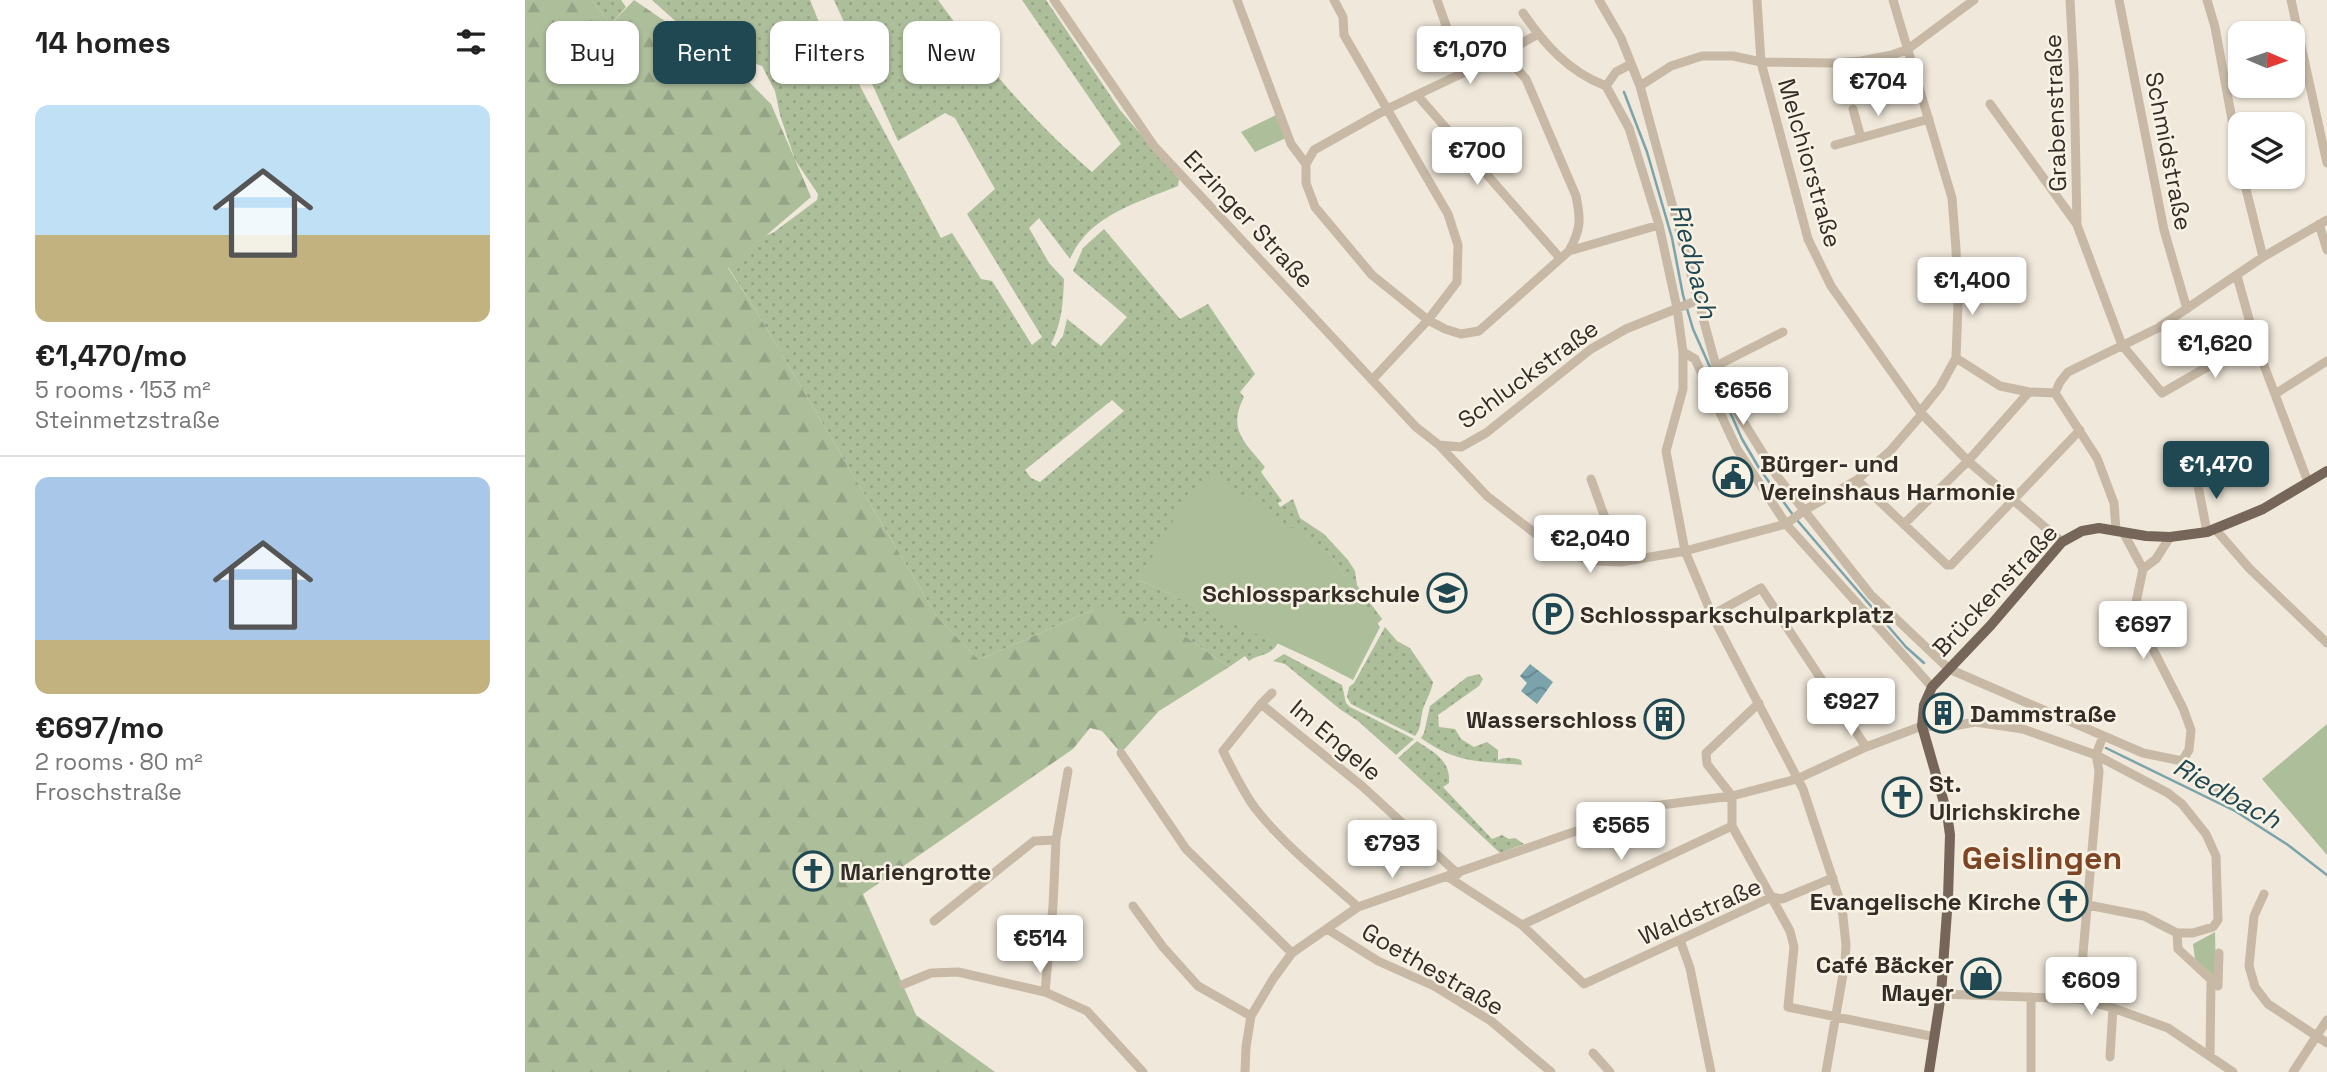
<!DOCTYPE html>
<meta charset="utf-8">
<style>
body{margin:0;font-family:"Space Grotesk",sans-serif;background:#f6f6f6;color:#222;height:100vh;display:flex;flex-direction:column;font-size:26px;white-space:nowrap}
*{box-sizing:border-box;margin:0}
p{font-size:23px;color:#767676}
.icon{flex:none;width:38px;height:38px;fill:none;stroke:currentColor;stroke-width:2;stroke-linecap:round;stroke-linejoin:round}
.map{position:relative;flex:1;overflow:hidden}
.side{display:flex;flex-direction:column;background:#fff;width:525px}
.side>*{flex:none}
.banner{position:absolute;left:21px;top:21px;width:665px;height:63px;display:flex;gap:14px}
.needle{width:46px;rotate:92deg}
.fabs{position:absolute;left:1703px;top:21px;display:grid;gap:14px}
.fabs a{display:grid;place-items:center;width:77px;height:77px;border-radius:14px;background:#fff;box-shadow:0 2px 5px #0004;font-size:35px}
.price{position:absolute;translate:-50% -60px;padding:0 16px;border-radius:7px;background:#fff;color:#222;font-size:23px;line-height:46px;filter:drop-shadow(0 2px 4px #0008)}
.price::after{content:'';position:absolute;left:50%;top:42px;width:21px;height:16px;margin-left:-10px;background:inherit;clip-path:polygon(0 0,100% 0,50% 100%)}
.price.active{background:#1f4852;color:#fff}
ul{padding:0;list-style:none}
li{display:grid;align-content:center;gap:14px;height:371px;padding:0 35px}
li+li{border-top:2px solid #e0e0e0}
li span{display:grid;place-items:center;height:217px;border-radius:14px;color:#555}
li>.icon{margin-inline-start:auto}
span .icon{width:126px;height:126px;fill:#fffc;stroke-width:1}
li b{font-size:30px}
h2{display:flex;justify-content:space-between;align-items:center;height:84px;padding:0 35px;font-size:30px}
.tag{padding:0 24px;border-radius:14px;background:#fff;box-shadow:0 2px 5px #0004;font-size:24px;line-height:63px}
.tag.active{background:#1f4852;color:#fff}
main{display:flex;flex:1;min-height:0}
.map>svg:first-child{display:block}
.grass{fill:url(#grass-dots);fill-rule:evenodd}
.forest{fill:url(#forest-firs)}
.green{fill:#adbe9b}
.water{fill:url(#water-waves)}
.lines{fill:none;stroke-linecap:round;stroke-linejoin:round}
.stream{stroke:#7aa3ab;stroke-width:2.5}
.minor{stroke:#c7b9a6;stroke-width:9}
.major{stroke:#756659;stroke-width:10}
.labels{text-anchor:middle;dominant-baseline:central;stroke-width:5;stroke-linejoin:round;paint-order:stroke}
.street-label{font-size:24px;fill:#332c27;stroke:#f8f2e5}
.poi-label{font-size:24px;font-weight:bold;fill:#332c27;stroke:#f8f2e5;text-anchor:start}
.water-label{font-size:26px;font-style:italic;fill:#1f4852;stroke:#f8f2e5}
.district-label{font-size:32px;font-weight:bold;fill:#7e4525;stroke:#f8f2e5}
</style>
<main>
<section class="side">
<h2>14 homes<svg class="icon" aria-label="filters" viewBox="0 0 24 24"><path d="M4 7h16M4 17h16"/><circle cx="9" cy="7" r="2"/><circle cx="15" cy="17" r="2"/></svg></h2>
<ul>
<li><span style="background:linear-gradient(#bfe0f5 60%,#c2b280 0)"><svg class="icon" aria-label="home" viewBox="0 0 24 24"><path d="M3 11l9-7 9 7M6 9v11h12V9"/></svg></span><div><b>€1,470/mo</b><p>5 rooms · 153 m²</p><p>Steinmetzstraße</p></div></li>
<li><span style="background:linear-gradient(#a9c7e8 75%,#c2b280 0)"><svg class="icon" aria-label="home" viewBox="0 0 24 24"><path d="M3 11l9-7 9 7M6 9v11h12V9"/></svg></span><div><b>€697/mo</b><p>2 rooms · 80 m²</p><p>Froschstraße</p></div></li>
</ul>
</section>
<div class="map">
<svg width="1802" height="1072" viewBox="0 0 1802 1072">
<defs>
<pattern id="grass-dots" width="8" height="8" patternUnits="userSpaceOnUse" patternTransform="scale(1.75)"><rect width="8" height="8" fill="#adbe9b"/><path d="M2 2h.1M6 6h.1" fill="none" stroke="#95a386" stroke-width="1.8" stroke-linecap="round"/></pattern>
<pattern id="forest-firs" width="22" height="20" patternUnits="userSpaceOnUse" patternTransform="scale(1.75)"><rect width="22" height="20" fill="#adbe9b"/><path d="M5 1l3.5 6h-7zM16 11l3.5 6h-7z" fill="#95a386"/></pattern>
<pattern id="water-waves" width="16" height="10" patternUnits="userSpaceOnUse" patternTransform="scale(1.75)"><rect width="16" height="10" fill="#7aa3ab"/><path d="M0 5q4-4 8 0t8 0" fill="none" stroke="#65858b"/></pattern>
</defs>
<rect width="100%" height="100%" fill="#f0e8da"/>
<path class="grass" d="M66,0H96L101,7L86,24Z
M127,0H285L306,52L319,51L336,88L416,238L427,233L456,279L467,281L507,345L517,337L442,214L470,189L430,118L420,113L373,141L309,0H413C458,62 508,122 567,172L596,144L497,0H521L595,110L654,179L653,186C612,203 564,215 545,259L514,218L504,228L524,263L539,279C538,303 537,323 526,344L530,347L538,336L542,319L576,346L602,317L548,271L558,248L579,229L655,319L683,304L730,374L715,392L719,397C702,430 720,442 740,467L736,472L757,501L753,503L755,507L768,499L775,518L799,534L823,560L830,571L832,585L857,619L852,624L804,553L780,538L614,580L753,643C745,657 734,653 724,661L720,656L704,667L661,637L567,610L454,660L412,617L230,309L203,267L240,236L249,232L292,200L293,194L270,160L255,115L250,91L237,66L200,53L157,27ZM587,400L599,411L515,482L506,478L500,470Z
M860,627L872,641L885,648L908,682C906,693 901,700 898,709C895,719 897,728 890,736L826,704L822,697L824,687L829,683Z
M759,654L817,685L821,703L825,707L889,739L871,755L833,721L816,710L760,664L748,661Z
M954,674L958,679L954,686L913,715L914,727L930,729L936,739L949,747L962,742L973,750V760C981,757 987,757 996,760L997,765C955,761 932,764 896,738L899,733L905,706L942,677Z
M892,741C908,752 926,760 924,783L918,787L967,839L977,835L984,839L990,838L999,844L975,853L873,758Z"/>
<path class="forest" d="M0,0H66L86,24L109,0L213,71L246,104L286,197L203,268L230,309L412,617L454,660L567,610L587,611L661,637L704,667L634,711L596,753L577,731L565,728L548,749L338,894L391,1015L470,1072H0Z"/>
<path class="green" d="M751,115L761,138L730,152L716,132Z
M690,476L804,553L855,627L828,680L793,662L614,580L660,500L674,487Z
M1802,724V855L1737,779Z
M1690,932L1691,978L1670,959L1668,944Z"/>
<path class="water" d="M1005,664L1028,682L1012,704L996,691L1002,683L995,676Z"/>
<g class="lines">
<path class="stream" d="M1099,92L1122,152L1147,238L1158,295L1168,329L1217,439L1234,468L1268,515
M1272,520L1381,647L1399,663
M1581,748L1710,811L1763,845L1802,875"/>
<path class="minor" d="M529,0L629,146L891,427L914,445L962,496L1034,552L1072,561L1096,562L1160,551L1261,524L1280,510L1332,480L1366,450L1397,414L1395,412L1415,387L1431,358L1433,305L1431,249L1427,198L1368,0
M712,0L766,144L781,164
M809,0L818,17L819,35L923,214L933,245L932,282L903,320L847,380
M912,0L938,73
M1074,0L1096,38L1115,86L1191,366L1206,402L1252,476L1346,595L1424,669L1618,753L1657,761L1676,781L1706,795
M1232,0L1236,62L1283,239L1306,286L1395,412
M1545,0L1549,73L1552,225L1597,345L1637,393L1684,366L1731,344
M1594,0L1639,230L1662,309
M1682,0L1690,27L1715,163
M1766,0L1802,163
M998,13C1020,45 1044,72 1081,86
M973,60L990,67L1001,79L1051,196C1056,220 1056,229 1044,251L954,331L936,334L920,329L903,320L847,275L790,207L781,183V164L789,150L862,109L938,73L973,60L980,53L1013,34
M1106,64L1091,72L1081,86L1104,128L1134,225L1152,308L1158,352V389L1141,451L1160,551L1187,615L1278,789L1317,907L1321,945L1320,963L1301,1072
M1115,86L1146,66L1177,56H1208L1236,62L1309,63L1336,61L1367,55L1383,49L1449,0
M892,95L1035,258
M1465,104L1551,223
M1328,109L1336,138
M1310,145L1404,119
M1718,177L1738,257
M1794,224L1802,250
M1044,251L1134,225
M1712,276L1731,344L1783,482
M1158,352L1170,359L1212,449L1261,524L1407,687
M1431,358L1475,386L1504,392L1530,393L1572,458L1589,503L1591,530
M1191,366L1258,332
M1530,393L1535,382L1543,372L1633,328L1738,257L1802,220
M1750,394L1802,361
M1397,414L1443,461L1537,542
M914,445L936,447L961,433L1066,349L1101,329L1173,300
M1671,475L1682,532
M1066,479L1096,562
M1332,480L1422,565H1426L1555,430
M1379,524L1443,461L1504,392
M1691,530L1724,568L1802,643
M1598,532L1618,569
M1618,569L1609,612L1658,708L1666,730L1664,750L1657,761
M1618,569L1631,559L1645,537
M1187,615L1236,588L1341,747
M747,693L736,704L837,786L933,874
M736,704L698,751C708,771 717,790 730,808C759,845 798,876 833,907
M596,753L661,849L767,953
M1207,796V826L1265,931L1269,947L1263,1007L1410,1037
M1207,796L1182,764L1181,753L1234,703
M923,877L997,925L1059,984L1247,897L1257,899L1308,878
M1739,894L1729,916L1724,966L1730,987L1743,1004L1802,1043
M608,906L638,947L673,986L726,1016
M409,921L509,841L531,840
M997,925L1207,826
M802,929L853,961L909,986L966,1021L1026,1072
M1652,933L1653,949L1693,986
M1155,940L1165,968L1186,1072
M379,984L406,973L433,972L520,992L562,1011L618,1072
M1693,986L1694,953
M520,992L528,906L531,840L543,771
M1416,994L1554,999L1588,1008L1643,1028L1708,1072
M1554,999L1574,771L1571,755L1578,736
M1068,1053L1085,1072
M1685,1056L1686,980
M1585,1057L1588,1008
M720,1072L721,1047L726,1016L748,979L767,953L833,907L1120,807L1207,796L1272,779L1341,747L1397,726L1423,727L1450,722L1498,729L1571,755L1643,793L1657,804L1681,834L1691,856L1693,920L1688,927L1668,933H1652L1619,916L1563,905
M1506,1072V997
M1768,1072L1802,1020"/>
<path class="major" d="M1404,1072L1416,994L1423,898L1425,835L1422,813L1397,726L1399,705L1407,687L1466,625L1537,542L1557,531L1574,528L1621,536L1645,537L1682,532L1738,509L1802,471"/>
</g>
<defs>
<g id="civic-ring" transform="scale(2.0125)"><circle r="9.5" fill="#f8f2e5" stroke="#1f4852" stroke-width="1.5"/><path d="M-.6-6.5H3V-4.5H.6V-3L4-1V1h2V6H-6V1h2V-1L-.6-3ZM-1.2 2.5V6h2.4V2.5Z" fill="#1f4852"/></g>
<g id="school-ring" transform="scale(2.0125)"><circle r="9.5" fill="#f8f2e5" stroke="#1f4852" stroke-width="1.5"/><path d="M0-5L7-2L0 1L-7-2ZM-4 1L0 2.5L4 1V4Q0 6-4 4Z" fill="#1f4852"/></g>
<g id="parking-ring" transform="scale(2.0125)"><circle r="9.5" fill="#f8f2e5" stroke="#1f4852" stroke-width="1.5"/><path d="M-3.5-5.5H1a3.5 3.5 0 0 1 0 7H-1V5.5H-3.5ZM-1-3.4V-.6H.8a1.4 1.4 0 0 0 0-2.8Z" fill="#1f4852"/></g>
<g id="building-ring" transform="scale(2.0125)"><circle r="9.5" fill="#f8f2e5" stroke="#1f4852" stroke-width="1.5"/><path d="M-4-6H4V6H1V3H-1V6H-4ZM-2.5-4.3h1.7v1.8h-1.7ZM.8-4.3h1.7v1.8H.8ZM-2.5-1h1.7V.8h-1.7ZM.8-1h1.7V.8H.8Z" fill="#1f4852"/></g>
<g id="church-ring" transform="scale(2.0125)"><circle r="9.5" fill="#f8f2e5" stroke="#1f4852" stroke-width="1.5"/><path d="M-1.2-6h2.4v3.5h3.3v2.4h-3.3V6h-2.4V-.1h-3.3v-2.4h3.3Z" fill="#1f4852"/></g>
<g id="shop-ring" transform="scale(2.0125)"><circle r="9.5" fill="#f8f2e5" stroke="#1f4852" stroke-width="1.5"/><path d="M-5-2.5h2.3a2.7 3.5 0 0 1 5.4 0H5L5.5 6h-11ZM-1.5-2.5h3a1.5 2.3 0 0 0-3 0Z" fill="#1f4852"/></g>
</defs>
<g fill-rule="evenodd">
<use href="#civic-ring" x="1208" y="477"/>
<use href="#school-ring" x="922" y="593"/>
<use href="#parking-ring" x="1028" y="614"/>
<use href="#building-ring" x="1418" y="713"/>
<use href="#building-ring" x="1139" y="719"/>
<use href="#church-ring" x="1377" y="797"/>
<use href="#church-ring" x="288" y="871"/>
<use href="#church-ring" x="1543" y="901"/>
<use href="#shop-ring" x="1456" y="978"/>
</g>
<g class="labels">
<g class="street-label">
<text transform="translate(1530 113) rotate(-92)">Grabenstraße</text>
<text transform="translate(1644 151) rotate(79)">Schmidstraße</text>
<text transform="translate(1285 163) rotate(74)">Melchiorstraße</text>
<text transform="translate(724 219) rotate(47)">Erzinger Straße</text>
<text transform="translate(1003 374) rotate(-36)">Schluckstraße</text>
<text transform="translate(1470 590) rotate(-47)">Brückenstraße</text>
<text transform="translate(811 740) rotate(40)">Im Engele</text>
<text transform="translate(1175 911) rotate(-24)">Waldstraße</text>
<text transform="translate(908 969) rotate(30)">Goethestraße</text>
</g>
<g class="poi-label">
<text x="1235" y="463">Bürger- und<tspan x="1235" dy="28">Vereinshaus Harmonie</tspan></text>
<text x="895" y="593" text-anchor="end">Schlossparkschule</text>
<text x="1055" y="614">Schlossparkschulparkplatz</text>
<text x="1445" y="713">Dammstraße</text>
<text x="1112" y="719" text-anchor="end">Wasserschloss</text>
<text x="1404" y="783">St.<tspan x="1404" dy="28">Ulrichskirche</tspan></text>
<text x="315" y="871">Mariengrotte</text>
<text x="1516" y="901" text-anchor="end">Evangelische Kirche</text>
<text x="1429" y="964" text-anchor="end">Café Bäcker<tspan x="1429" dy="28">Mayer</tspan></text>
</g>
<g class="water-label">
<text transform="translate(1169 261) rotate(75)">Riedbach</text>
<text transform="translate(1702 793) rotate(29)">Riedbach</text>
</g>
<g class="district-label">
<text x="1517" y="858">Geislingen</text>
</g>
</g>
</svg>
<div class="fabs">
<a><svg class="needle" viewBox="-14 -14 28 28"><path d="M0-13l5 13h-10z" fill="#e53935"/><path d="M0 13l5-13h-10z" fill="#767676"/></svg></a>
<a><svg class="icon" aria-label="layers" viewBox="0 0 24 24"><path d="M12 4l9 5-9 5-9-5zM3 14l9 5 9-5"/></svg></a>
</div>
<b class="price" style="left:945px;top:86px">€1,070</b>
<b class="price" style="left:1353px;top:118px">€704</b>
<b class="price" style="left:952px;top:187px">€700</b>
<b class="price" style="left:1447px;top:317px">€1,400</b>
<b class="price" style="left:1690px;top:380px">€1,620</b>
<b class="price" style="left:1218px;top:427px">€656</b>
<b class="price active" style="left:1691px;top:501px">€1,470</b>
<b class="price" style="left:1065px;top:575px">€2,040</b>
<b class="price" style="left:1618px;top:661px">€697</b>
<b class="price" style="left:1326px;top:738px">€927</b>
<b class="price" style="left:1096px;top:862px">€565</b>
<b class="price" style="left:867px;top:880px">€793</b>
<b class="price" style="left:515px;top:975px">€514</b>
<b class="price" style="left:1566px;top:1017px">€609</b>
<div class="banner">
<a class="tag">Buy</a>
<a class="tag active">Rent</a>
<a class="tag">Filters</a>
<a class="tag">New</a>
</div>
</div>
</main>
